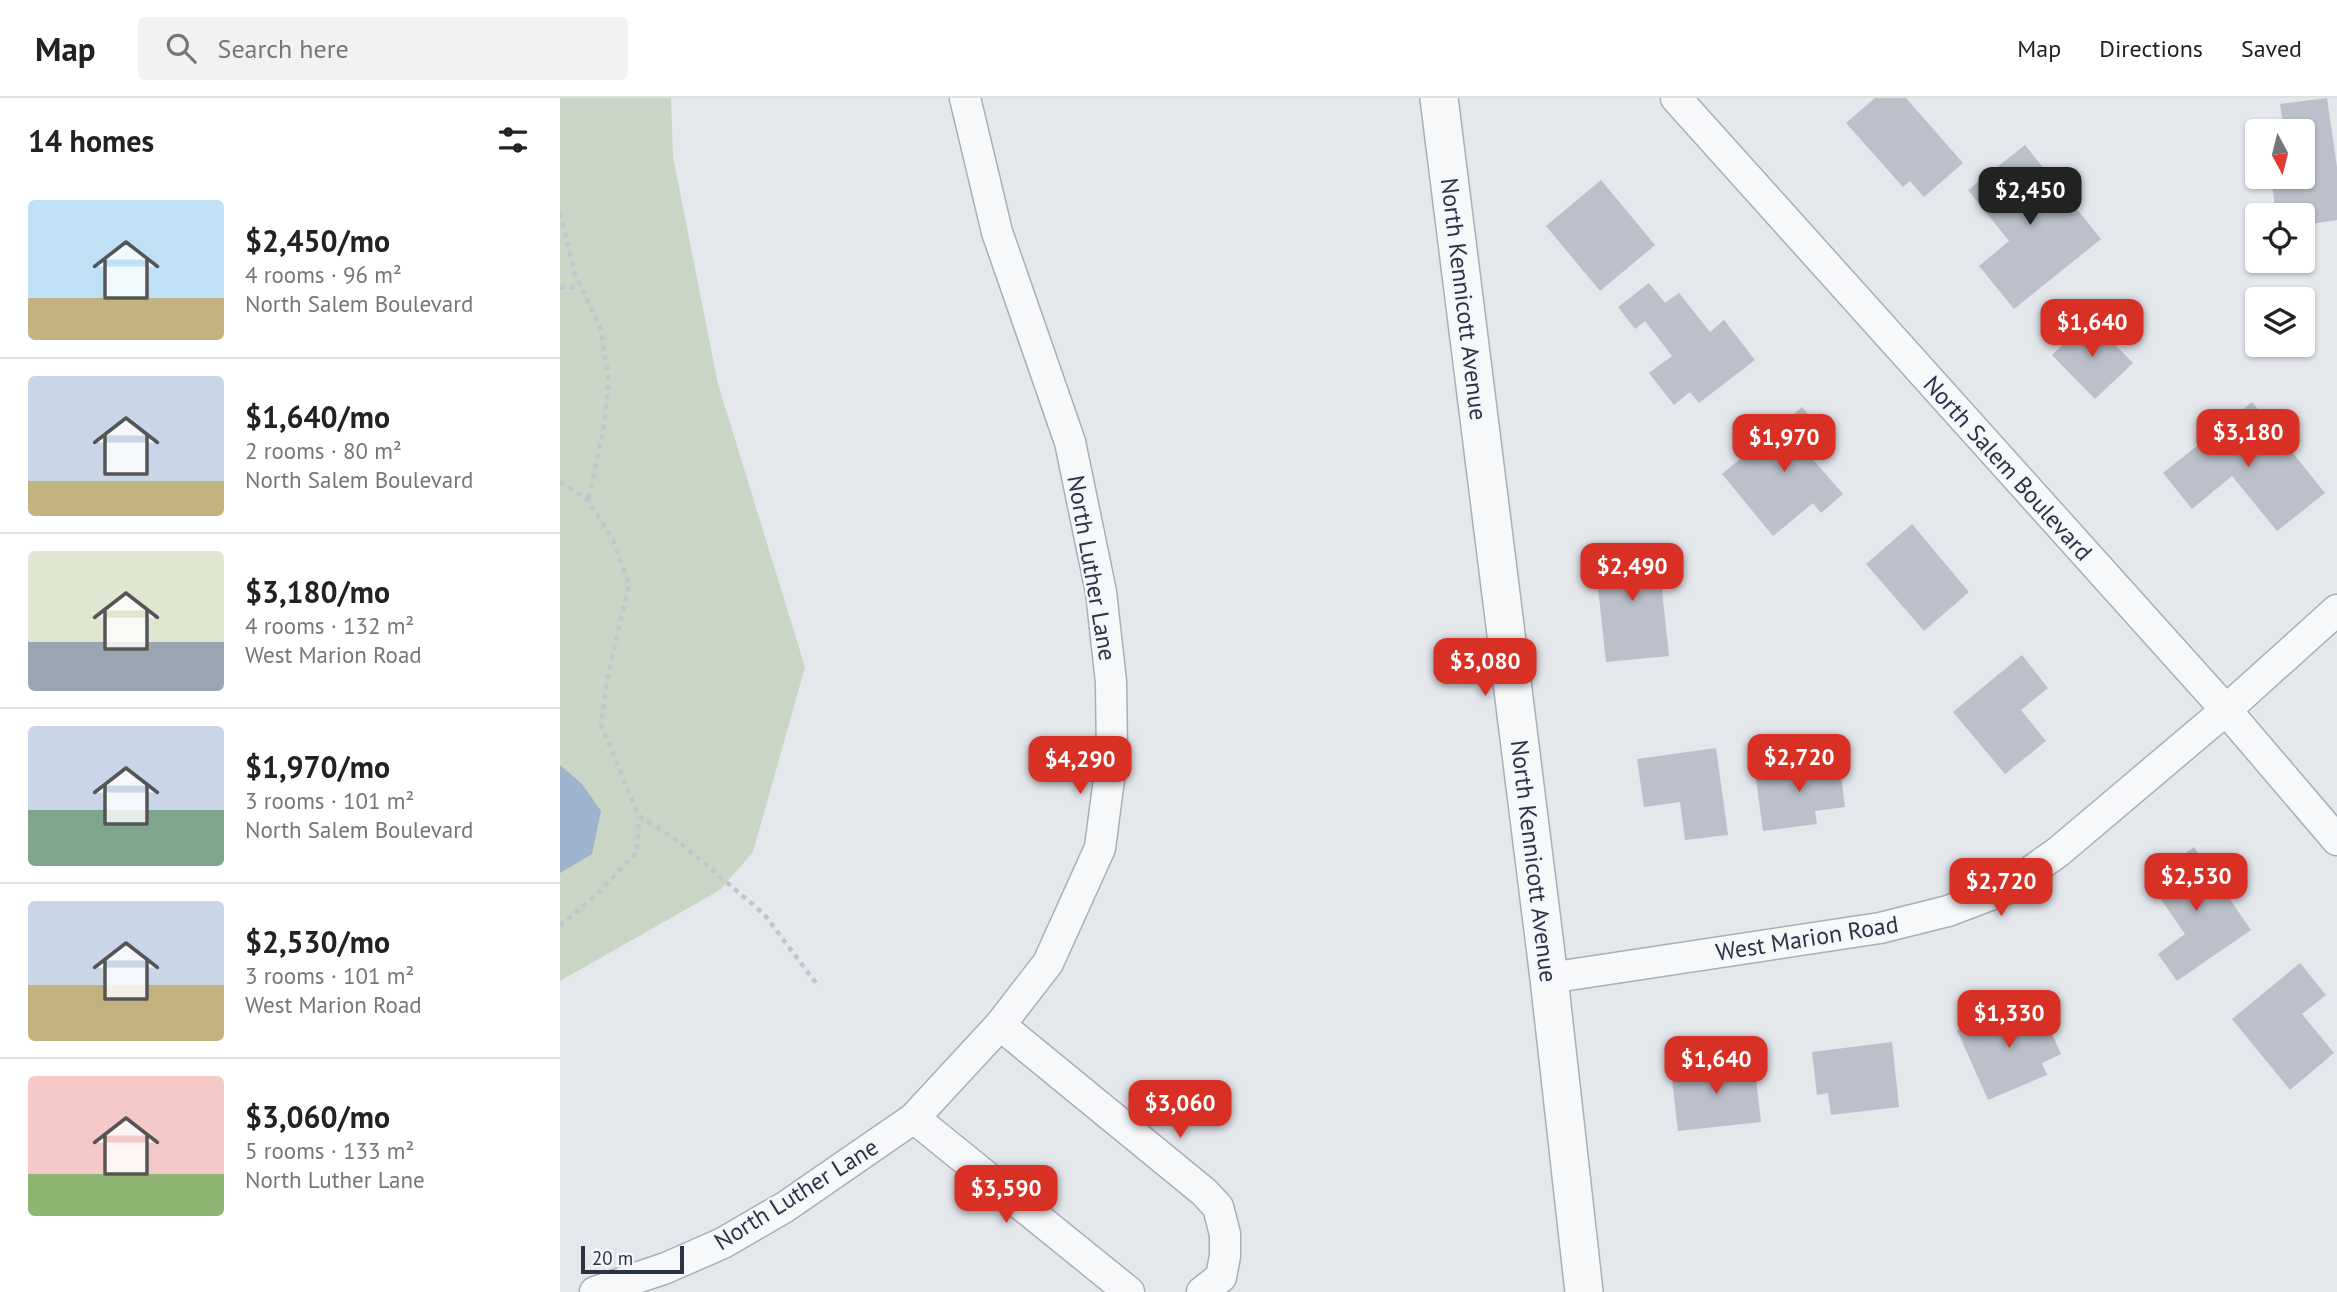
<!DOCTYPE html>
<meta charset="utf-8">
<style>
body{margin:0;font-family:"PT Sans",sans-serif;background:#f2f2f2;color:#222;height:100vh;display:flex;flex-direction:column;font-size:26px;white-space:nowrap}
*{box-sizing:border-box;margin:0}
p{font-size:23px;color:#767676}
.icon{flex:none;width:38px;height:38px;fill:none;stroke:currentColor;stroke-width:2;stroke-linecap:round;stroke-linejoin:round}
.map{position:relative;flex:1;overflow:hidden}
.sheet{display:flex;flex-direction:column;background:#fff;width:560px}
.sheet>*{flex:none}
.needle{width:46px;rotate:173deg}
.tools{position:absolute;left:1685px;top:21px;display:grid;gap:14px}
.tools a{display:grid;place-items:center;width:70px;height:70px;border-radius:7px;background:#fff;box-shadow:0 2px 5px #0004;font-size:35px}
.scale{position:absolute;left:21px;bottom:18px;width:103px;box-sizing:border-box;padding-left:7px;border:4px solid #2b3445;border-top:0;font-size:19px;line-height:24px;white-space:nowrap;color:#2b3445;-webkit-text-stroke:5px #f4f6f9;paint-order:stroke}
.price{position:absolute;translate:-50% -60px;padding:0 16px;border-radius:14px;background:#d93025;color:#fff;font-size:23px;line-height:46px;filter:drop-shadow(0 2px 4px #0008)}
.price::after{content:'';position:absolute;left:50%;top:42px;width:21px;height:16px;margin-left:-10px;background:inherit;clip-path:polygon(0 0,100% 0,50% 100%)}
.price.current{background:#222;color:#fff}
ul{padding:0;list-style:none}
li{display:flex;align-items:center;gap:21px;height:175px;padding:0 28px}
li+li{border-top:2px solid #e0e0e0}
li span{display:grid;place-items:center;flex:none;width:196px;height:140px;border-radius:7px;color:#555}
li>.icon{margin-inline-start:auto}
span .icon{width:84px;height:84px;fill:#fffc;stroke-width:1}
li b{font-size:30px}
h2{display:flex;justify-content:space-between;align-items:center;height:84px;padding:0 28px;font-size:30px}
header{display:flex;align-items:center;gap:42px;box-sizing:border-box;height:98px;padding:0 35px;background:#fff;border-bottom:2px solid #e0e0e0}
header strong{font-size:33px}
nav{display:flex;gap:38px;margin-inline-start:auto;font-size:24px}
.search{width:490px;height:63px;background:#f2f2f2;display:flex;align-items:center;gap:18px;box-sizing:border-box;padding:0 24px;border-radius:7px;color:#767676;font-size:26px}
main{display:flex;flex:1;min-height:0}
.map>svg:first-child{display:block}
.green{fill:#c9d6c5}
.water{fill:#9fb4cc}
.building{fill:#bbc0ca}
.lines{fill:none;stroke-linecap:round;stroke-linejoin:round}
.minor-casing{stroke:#a9aeb7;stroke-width:33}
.tertiary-casing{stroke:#a9aeb7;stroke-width:40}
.path{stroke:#c2c5cb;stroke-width:4.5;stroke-dasharray:5 5;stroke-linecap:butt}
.minor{stroke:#f7f8fa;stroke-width:30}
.tertiary{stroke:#f7f8fa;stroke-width:37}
.labels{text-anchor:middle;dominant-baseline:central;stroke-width:5;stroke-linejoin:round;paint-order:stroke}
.street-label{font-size:24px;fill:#2b3445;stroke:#f4f6f9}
</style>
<header>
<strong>Map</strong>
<div class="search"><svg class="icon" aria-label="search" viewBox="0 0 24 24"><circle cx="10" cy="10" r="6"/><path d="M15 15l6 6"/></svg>Search here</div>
<nav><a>Map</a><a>Directions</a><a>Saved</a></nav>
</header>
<main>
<section class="sheet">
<h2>14 homes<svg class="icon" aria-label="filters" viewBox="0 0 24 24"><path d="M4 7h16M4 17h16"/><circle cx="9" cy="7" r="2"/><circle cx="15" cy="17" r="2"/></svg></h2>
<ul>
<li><span style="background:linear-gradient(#bfe0f5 70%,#c2b280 0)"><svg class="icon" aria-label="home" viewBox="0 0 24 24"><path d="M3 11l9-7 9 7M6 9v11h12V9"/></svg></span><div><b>$2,450/mo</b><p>4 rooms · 96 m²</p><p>North Salem Boulevard</p></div></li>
<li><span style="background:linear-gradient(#c9d6e8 75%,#c2b280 0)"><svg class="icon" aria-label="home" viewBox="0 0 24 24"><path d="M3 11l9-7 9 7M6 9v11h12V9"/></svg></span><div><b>$1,640/mo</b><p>2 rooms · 80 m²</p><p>North Salem Boulevard</p></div></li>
<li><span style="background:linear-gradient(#dfe7d0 65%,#9aa5b1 0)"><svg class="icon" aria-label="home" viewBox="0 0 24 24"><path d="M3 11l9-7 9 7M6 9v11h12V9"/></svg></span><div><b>$3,180/mo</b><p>4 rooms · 132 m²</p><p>West Marion Road</p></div></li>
<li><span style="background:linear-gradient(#c9d6e8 60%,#7fa58c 0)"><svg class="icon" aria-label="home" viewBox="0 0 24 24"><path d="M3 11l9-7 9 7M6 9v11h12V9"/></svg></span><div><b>$1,970/mo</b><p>3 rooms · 101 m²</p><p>North Salem Boulevard</p></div></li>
<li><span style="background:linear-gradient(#c9d6e8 60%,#c2b280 0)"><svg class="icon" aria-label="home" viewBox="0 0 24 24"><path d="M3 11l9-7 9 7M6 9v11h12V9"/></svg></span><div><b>$2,530/mo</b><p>3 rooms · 101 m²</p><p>West Marion Road</p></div></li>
<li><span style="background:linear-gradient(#f6c9c9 70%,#8fb573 0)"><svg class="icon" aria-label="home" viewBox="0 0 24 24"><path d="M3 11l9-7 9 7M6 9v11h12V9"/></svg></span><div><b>$3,060/mo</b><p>5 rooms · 133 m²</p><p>North Luther Lane</p></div></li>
</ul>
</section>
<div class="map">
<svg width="1777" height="1194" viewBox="0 0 1777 1194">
<rect width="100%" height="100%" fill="#e4e7ec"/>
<path class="green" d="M0,0H111L113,59L158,286L245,569L193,754L160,792L0,883Z"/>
<path class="water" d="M0,667L22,686L41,713L32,756L0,775Z"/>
<path class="building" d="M1315,0H1346L1403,65L1364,99L1350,83L1343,89L1286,25Z
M1767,0L1777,69V122L1743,127V117H1716L1711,79H1743V33H1724L1720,6Z
M1465,47L1541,141L1454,211L1419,168L1449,143L1408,92Z
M1041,82L1095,147L1040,193L986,128Z
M1089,185L1105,205L1119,195L1150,234L1164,222L1195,262L1139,305L1130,294L1114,307L1089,275L1112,258L1085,223L1075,231L1058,209Z
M1530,221L1573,265L1535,301L1492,257Z
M1692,304L1765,395L1717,433L1672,378L1632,411L1603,375Z
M1242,309L1269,341L1249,357L1283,396L1261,415L1253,405L1213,438L1162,376Z
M1352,426L1409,494L1364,533L1306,466Z
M1097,446L1109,558L1046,564L1034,453Z
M1462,557L1488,590L1461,612L1486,643L1445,676L1393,614Z
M1156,650L1168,737L1125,742L1120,704L1084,709L1077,661Z
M1279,662L1285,709L1255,713L1257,726L1203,733L1195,674Z
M1634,749L1691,832L1617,883L1598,856L1625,836L1587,781Z
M1740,865L1766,897L1742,916L1774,955L1730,992L1672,921Z
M1448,910L1453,923L1481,911L1501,956L1482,965L1487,977L1428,1002L1397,932Z
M1332,944L1339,1009L1271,1017L1268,995L1257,997L1252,954Z
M1194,964L1201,1024L1118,1033L1111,973Z"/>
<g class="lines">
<g class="minor-casing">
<path id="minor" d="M1116,0L1666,612L1777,742
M989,880L1320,830L1388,813L1446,791L1498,754L1666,612L1777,512
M440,927L644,1094L658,1109L665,1136V1158L661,1179L642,1194
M354,1020L569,1194
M35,1194L106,1170L163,1145L225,1109L354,1020L440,927L488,865L540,750L552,658L551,584L541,494L510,344L437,134L405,0"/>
</g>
<g class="tertiary-casing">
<path id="tertiary" d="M879,0L989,880L1024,1194"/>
</g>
<path class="path" d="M0,115L15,177L40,228L49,283L43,334L28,402
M0,189H21
M0,384L28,402L53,442L69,486L48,577L41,627L79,718L118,743L204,816L259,889
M0,828L35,798L77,754L79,719"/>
<use href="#minor" class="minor"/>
<use href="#tertiary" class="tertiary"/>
</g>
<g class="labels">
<g class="street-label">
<text transform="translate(904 201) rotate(83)">North Kennicott Avenue</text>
<text transform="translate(1448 370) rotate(48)">North Salem Boulevard</text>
<text transform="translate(532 470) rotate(80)">North Luther Lane</text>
<text transform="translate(974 763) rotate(83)">North Kennicott Avenue</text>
<text transform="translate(1247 840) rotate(-9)">West Marion Road</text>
<text transform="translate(236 1096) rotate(-32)">North Luther Lane</text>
</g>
</g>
</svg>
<div class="tools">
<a><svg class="needle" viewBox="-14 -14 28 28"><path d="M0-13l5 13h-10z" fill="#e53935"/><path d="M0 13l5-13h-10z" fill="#767676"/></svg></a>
<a><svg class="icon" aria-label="locate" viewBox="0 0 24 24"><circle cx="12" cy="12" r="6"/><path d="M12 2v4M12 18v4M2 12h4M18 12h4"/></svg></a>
<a><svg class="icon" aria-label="layers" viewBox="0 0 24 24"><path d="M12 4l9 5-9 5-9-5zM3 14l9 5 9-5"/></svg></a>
</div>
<div class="scale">20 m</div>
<b class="price current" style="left:1470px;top:129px">$2,450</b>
<b class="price" style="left:1532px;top:261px">$1,640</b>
<b class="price" style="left:1688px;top:371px">$3,180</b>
<b class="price" style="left:1224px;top:376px">$1,970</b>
<b class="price" style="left:1072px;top:505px">$2,490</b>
<b class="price" style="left:925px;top:600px">$3,080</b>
<b class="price" style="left:1239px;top:696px">$2,720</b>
<b class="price" style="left:520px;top:698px">$4,290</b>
<b class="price" style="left:1636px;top:815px">$2,530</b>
<b class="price" style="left:1441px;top:820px">$2,720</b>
<b class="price" style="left:1449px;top:952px">$1,330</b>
<b class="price" style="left:1156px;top:998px">$1,640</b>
<b class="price" style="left:620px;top:1042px">$3,060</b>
<b class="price" style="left:446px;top:1127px">$3,590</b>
</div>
</main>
